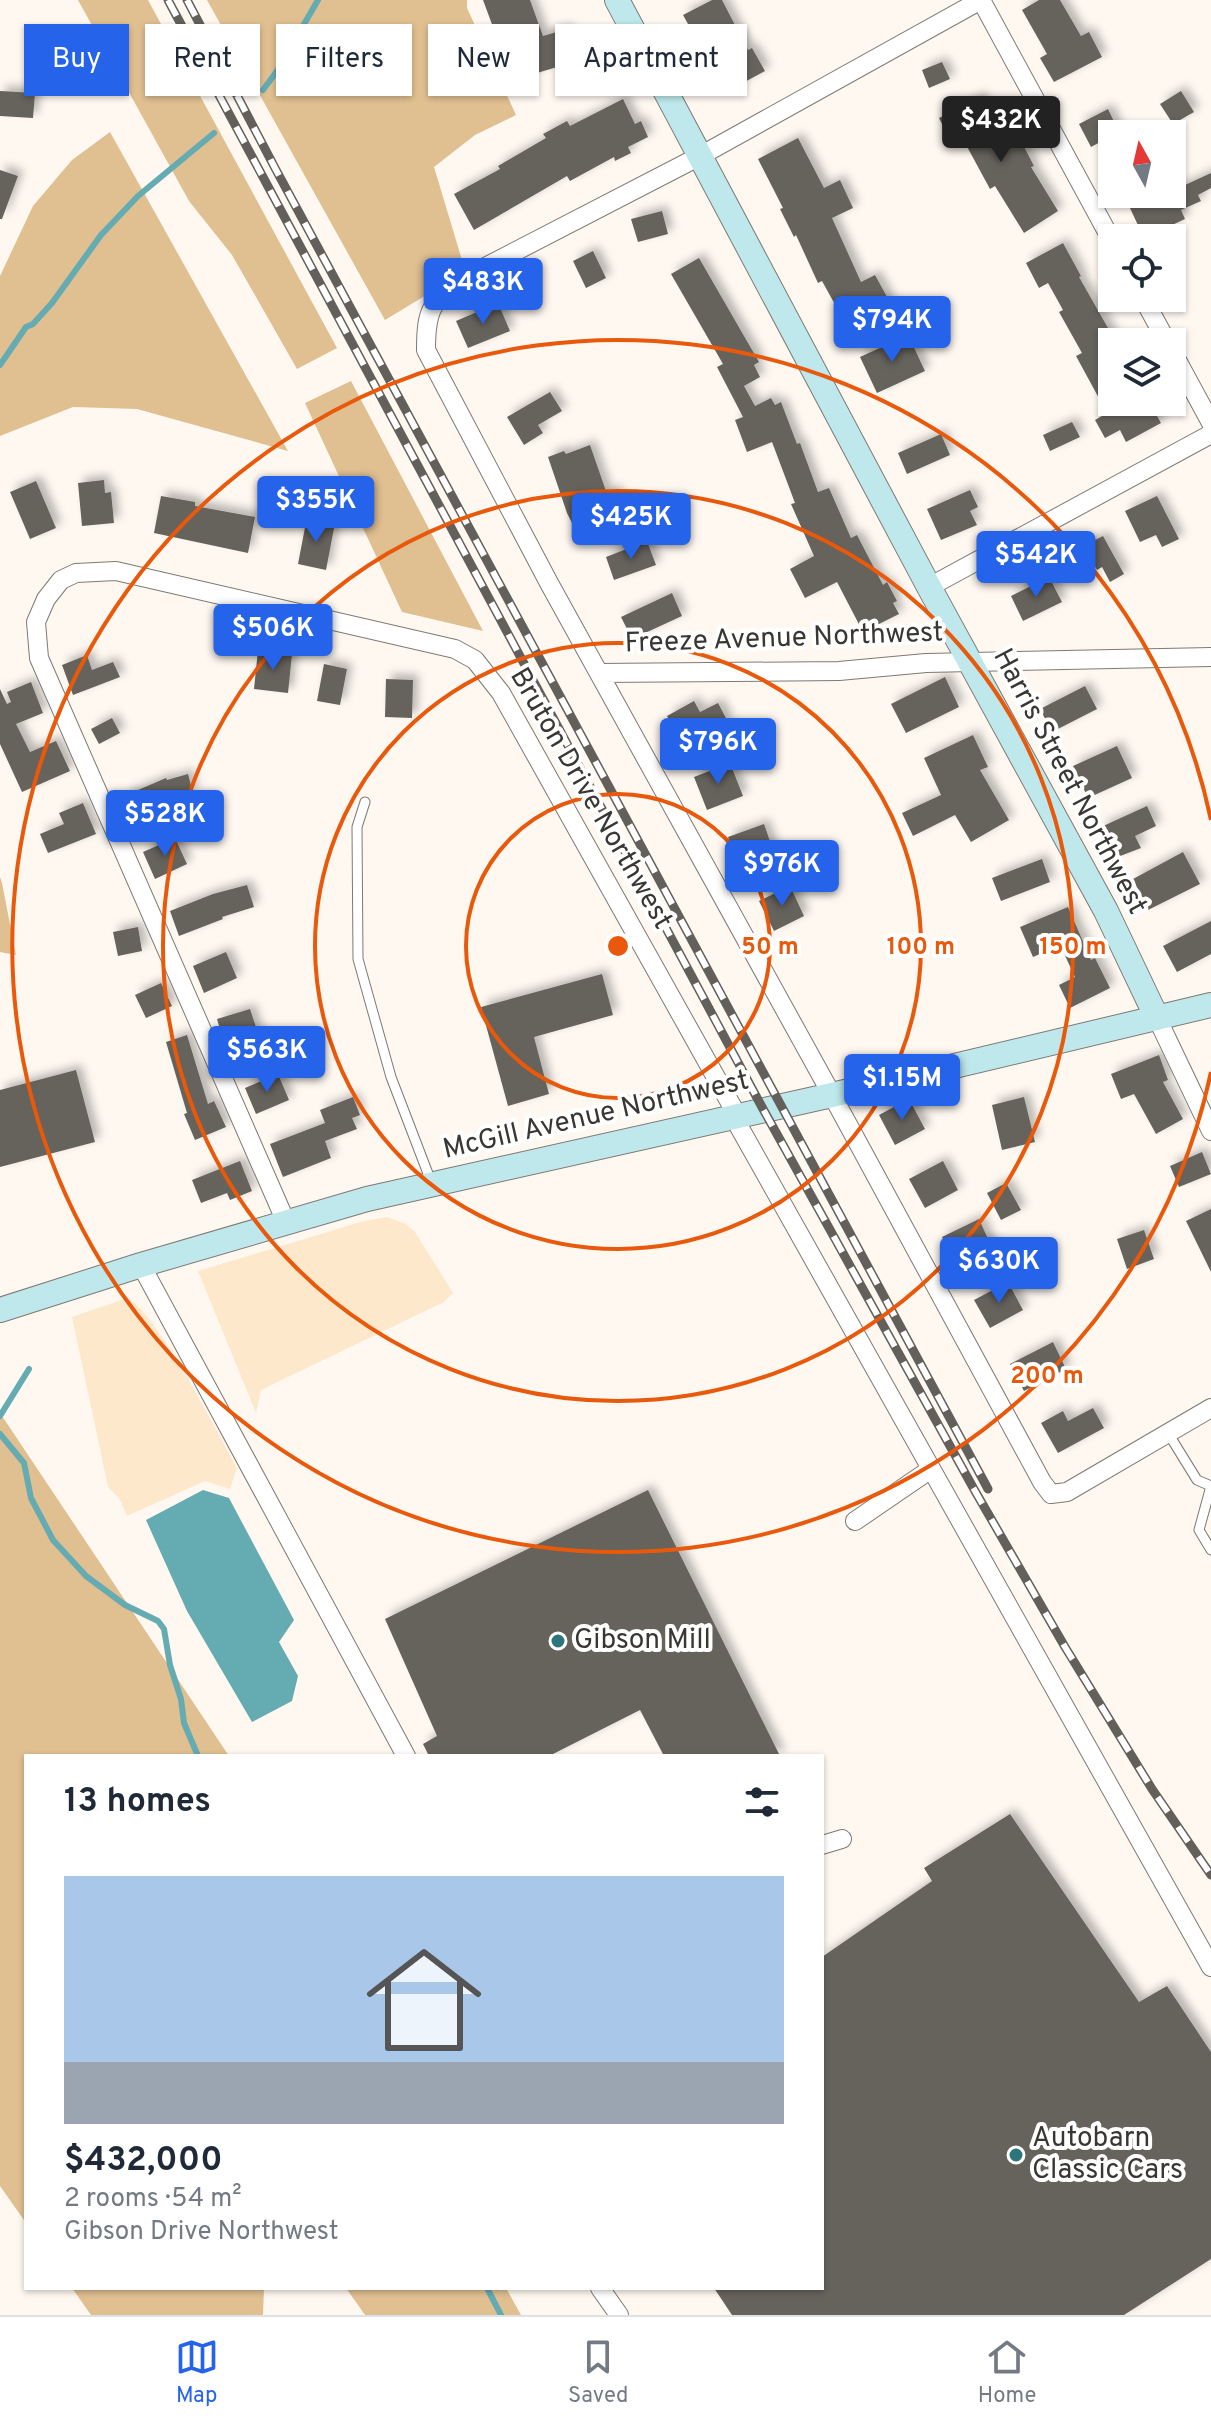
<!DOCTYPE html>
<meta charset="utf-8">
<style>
body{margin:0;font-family:Overpass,sans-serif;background:#f6f6f7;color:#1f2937;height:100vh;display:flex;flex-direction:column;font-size:30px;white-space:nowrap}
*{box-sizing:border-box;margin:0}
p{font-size:26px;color:#747a83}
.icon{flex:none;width:44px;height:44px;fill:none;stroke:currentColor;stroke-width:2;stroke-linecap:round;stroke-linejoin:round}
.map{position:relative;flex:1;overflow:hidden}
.side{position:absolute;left:24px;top:1754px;width:800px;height:536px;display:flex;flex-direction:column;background:#fff;border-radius:0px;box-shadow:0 2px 6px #0004}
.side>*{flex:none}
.hud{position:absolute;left:24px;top:24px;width:800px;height:72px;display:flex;gap:16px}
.needle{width:52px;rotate:352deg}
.buttons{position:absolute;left:1098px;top:120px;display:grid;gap:16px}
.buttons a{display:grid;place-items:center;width:88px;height:88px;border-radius:0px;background:#fff;box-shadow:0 2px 6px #0004;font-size:40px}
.price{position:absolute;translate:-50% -68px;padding:0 18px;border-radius:8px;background:#2563eb;color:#fff;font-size:26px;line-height:52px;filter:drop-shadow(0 2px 4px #0008)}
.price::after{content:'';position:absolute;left:50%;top:48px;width:24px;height:18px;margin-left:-12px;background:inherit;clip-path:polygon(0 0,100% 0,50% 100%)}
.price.on{background:#222;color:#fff}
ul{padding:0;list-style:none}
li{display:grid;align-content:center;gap:16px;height:424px;padding:0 40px}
li span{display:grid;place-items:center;height:248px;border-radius:0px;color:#555}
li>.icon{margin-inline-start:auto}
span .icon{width:144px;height:144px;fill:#fffc;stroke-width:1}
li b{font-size:34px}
h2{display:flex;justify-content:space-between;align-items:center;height:96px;padding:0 40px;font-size:34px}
.chip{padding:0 28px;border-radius:0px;background:#fff;box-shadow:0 2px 6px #0004;font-size:28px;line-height:72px}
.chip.on{background:#2563eb;color:#fff}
.dock{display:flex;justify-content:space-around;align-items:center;height:112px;border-top:2px solid #e0e1e3;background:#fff;font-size:22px;color:#747a83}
.dock a{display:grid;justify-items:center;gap:4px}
.dock .on{color:#2563eb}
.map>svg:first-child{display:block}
.green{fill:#fde8cc}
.forest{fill:#e0bf91}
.water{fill:#64abb2}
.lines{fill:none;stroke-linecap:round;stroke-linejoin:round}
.stream{stroke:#64abb2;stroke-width:6}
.building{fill:#66625c;filter:url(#shadow)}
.lane-casing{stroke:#7e7973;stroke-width:11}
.street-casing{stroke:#7e7973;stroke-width:20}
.secondary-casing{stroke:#7e7973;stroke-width:26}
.lane{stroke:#fff;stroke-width:9}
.street{stroke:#fff;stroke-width:18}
.secondary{stroke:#bee8eb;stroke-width:24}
.rail-casing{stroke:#63605c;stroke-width:9}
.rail{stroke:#fff;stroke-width:6;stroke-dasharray:18;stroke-linecap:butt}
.ring{fill:none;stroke:#e8590c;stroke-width:4}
.poi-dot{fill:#2c757c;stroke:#fff;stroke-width:3}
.labels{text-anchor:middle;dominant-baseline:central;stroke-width:8;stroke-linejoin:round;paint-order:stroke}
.street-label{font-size:28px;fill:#393734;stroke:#fff}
.poi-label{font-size:28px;fill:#393734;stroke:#fff;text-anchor:start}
.centre{fill:#e8590c;stroke:#fff;stroke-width:4}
.ring-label{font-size:24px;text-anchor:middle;font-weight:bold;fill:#e8590c;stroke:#fff;stroke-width:8;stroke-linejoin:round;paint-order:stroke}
</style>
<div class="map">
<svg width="1211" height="2315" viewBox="0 0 1211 2315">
<defs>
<filter id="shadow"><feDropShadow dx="5.5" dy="-5.5" stdDeviation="4" flood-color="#0004"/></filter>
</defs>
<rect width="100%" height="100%" fill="#fef8f1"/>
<path class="green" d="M387,1217L406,1224L415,1232L453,1293L444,1302L261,1390L256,1413L198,1271L364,1221Z
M127,1298C153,1307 220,1437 237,1468L230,1489L205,1481L127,1516L119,1498L108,1487L72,1317Z"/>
<path class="forest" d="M78,0H148L337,348L297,369L232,255L189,201Z
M207,0H467V8L516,115L475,135L434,167L462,260L423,297L385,320Z
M110,132L288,451L137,409L73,407L0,436V276L33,206L72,160Z
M351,381L483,631L402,612L305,403Z
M0,877L2,883L16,955L0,952Z
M0,1413L229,1756H26V2223L0,2186Z
M72,2288H264L263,2315H91Z
M346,2288H506L521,2315H365Z"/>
<path class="water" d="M203,1490L229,1498L294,1620L279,1642L298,1676L292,1701L252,1722L187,1611L146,1520Z"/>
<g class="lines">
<path class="stream" d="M263,90L277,71L318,0
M0,365L26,327L33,324L52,303L101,235L138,196L214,133
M0,1416L29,1369
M0,1434L24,1463L31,1498L53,1540L86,1576L125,1605L158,1621L164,1629L170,1665L181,1699L184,1723L198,1756
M487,2288L501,2315"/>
</g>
<path class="building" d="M483,0H530L543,36L567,29L577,61L527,76L524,64L516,66L503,24L493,27Z
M712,0H722L748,50L752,48L765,71L726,92L683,15Z
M1039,0H1060L1081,36L1089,32L1102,57L1054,82L1040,58L1047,54L1022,10Z
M942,62L950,79L929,88L922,70Z
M0,91L35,93L33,118L0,116Z
M1181,91L1194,112L1173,124L1160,104Z
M980,97L1006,147L1020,139L1034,166L1031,167L1058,211L1024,233L995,186L990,189L964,141L953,146L939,118Z
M623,99L635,124L641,121L648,137L628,147L631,153L615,161L614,157L570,181L567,176L474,230L454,194L500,169L498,166L546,138L543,134L567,121L570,126Z
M1108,109L1119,132L1091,147L1079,124Z
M798,138L824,188L840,180L853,208L832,218L861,282L875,275L891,304L848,328L822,281L818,283L796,235L794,237L780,209L783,208L758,159Z
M0,170L18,176L2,219H0Z
M1211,173V188L1198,195L1201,201L1181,210L1185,219L1144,238L1129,206L1155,194H1172V191Z
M662,211L668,234L638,242L631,219Z
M1063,243L1081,276L1079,277L1112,335V402H1149L1161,423L1126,442L1120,430L1105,438L1095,420L1107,413L1076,356L1082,353L1059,312L1063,310L1048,283L1039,288L1026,263Z
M593,251L606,278L586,288L573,261Z
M699,258L759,362L754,365L760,377L744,386L755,406L771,398L775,405L781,402L797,444L800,443L818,492L829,488L851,538L857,535L883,585L887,582L897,601L893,603L899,614L863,632L837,582L805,598L790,569L814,556L791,504L795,503L772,442L747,452L735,420L743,417L717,367L723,364L671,274Z
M498,303L510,331L468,348L456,321Z
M908,335L925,371L877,393L860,357Z
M550,392L562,411L538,425L543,433L524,445L507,417Z
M1072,422L1080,437L1050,451L1043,435Z
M941,434L950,455L907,474L898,453Z
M590,445L607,494L615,490L627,516L580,539L567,513L548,457L564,451L566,454Z
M104,480L105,493L111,492L114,523L82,526L78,483Z
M36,481L56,528L30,539L10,492Z
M970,490L978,507L970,511L977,525L941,540L927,509Z
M161,496L195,502V506L255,517L248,553L154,533Z
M1157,496L1179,539L1162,547L1156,535L1140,542L1125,511Z
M307,517L335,523L326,570L298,564Z
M1103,536L1124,574L1110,582L1102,567L1097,570L1083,546Z
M647,541L656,565L614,580L606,557Z
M1049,577L1062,602L1023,621L1011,596Z
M672,593L682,616L632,639L621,617Z
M258,650L292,654L288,693L254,689Z
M87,655L92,670L113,662L120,677L73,695L62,665Z
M324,664L347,669L340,705L317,701Z
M945,677L959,707L906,733L891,704Z
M386,679L413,680L412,718L385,717Z
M31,682L43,713L16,724L30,752L56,741L70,771L22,792L0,744V689L7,704L11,702L7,692Z
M1085,686L1097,709L1052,732L1040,709Z
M694,701L700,712L718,703L728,722L684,746L667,716Z
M112,718L120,733L99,744L91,729Z
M973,735L988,767L980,770L1009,820L971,842L955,815L913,836L902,813L941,795L924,758Z
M1117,746L1132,778L1088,798L1073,766Z
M730,763L743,796L707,810L694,777Z
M188,774L193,793L175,798L176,802L134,819L124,796L166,778L167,780Z
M83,803L96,834L48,853L40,834L64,824L59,813Z
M1147,806L1156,826L1135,836L1141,848L1115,858L1101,827Z
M764,824L774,853L738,866L728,837Z
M175,838L187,864L155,879L143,852Z
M1183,852L1200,884L1148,910L1133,879Z
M1042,859L1050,882L1001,901L992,878Z
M247,885L254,907L222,917L223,919L179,936L170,911L213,894Z
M790,886L804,916L774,931L759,901Z
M1068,907L1091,960L1095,958L1110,988L1070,1008L1059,985L1075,977L1060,945L1033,957L1020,927Z
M1211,921V954L1177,972L1163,946Z
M138,927L142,951L118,956L113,932Z
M226,952L237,978L204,993L193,966Z
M602,974L613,1015L534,1037L549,1094L508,1106L481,1007Z
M161,983L172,1006L146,1018L135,995Z
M250,1009L259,1036L225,1046L217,1019Z
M187,1035L208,1104L214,1101L226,1127L195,1140L184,1114L187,1113L166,1042Z
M1159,1055L1168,1080L1163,1082L1183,1119L1156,1134L1134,1094L1121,1099L1111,1074Z
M76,1070L95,1142L0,1167V1090Z
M278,1074L289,1100L256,1114L245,1088Z
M353,1097L360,1115L352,1118L357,1129L325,1141L331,1158L283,1177L270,1144L325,1123L320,1110Z
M1024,1097L1035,1142L1002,1150L992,1105Z
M909,1099L925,1129L895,1145L879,1115Z
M1202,1152L1211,1174L1179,1187L1170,1166Z
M240,1161L252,1191L230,1200L227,1193L201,1203L192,1180Z
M943,1161L958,1190L925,1208L909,1179Z
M1006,1183L1021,1210L1001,1220L987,1193Z
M1211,1209V1272L1186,1221Z
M979,1219L993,1250L956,1267L942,1237Z
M1144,1230L1154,1259L1127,1269L1117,1239Z
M1008,1282L1023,1310L990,1328L974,1300Z
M1053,1342L1066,1369L1024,1391L1010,1364Z
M1093,1408L1104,1428L1058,1453L1041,1423L1063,1411L1068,1421Z
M648,1490L780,1756H664L640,1710L549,1756H429L423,1744L437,1736L385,1619Z
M1010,1814L1139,2002L1167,1986L1211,2052V2259L1124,2315H732L714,2288H822V1957L932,1881L924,1868Z"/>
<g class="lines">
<g class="lane-casing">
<path id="lane" d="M365,802L357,827L358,959L391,1077L432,1184
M1168,1433L1197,1480L1211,1486
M1211,1486L1199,1530L1211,1550"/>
</g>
<g class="street-casing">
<path id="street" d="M981,0L700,156L464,278C431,302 426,309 426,350L549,583L832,1095L1042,1482L1051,1494L1067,1492L1211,1408
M981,0L1112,241
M1143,298L1167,342
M1172,351L1211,423
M929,587L1211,434
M599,673L839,671L926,663L1211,657
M1157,1018L1211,1131
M733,1116L1211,1967
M286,1222L39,658L36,622L46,599L61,580L76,573L116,571L455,649L475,660L501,693L737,1115
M141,1265L406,1756
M855,1521L931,1469
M822,1845L842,1839
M600,2288L619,2315"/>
</g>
<g class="secondary-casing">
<path id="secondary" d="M617,0L929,587L1106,911L1157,1018
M0,1310L141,1265L367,1199L832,1095L1211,1005"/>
</g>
<use href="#lane" class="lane"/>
<use href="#street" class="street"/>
<use href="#secondary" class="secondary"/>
<g class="rail-casing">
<path id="rail" d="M168,0L763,1109L975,1491L1065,1647L1152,1789L1211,1875
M187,0L275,168L988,1489"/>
</g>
<use href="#rail" class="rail"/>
</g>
<g class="ring">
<circle cx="618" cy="946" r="152"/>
<circle cx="618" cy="946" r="303"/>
<circle cx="618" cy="946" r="455"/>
<path d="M1211 1072A606 606 0 1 1 1211 820"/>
</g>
<g class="poi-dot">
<circle cx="558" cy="1641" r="8"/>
<circle cx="1016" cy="2155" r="8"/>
</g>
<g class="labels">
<g class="street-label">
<text transform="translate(784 639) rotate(-2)">Freeze Avenue Northwest</text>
<text transform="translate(1069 782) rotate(62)">Harris Street Northwest</text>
<text transform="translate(590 799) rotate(60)">Bruton Drive Northwest</text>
<text transform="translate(596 1116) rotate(-13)">McGill Avenue Northwest</text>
</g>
<g class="poi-label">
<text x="574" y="1641">Gibson Mill</text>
<text x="1032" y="2139">Autobarn<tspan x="1032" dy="32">Classic Cars</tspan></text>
</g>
</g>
<circle cx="618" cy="946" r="12" class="centre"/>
<g class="ring-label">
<text x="770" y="954">50 m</text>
<text x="921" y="954">100 m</text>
<text x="1073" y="954">150 m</text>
<text x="1047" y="1383">200 m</text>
</g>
</svg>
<div class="buttons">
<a><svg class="needle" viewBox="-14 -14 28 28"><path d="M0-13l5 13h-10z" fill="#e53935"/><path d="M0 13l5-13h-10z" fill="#747a83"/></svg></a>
<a><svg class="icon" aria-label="locate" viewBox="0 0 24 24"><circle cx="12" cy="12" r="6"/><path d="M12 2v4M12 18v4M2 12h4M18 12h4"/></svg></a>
<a><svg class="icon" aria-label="layers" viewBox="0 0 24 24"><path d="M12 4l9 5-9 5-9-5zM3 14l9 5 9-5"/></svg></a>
</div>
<b class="price on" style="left:1001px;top:164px">$432K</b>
<b class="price" style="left:483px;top:326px">$483K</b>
<b class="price" style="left:892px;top:364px">$794K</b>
<b class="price" style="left:316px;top:544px">$355K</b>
<b class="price" style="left:631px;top:561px">$425K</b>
<b class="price" style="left:1036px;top:599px">$542K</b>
<b class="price" style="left:273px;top:672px">$506K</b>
<b class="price" style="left:718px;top:786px">$796K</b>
<b class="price" style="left:165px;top:858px">$528K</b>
<b class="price" style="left:782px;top:908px">$976K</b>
<b class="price" style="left:267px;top:1094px">$563K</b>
<b class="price" style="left:902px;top:1122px">$1.15M</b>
<b class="price" style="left:999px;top:1305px">$630K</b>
<div class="hud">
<a class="chip on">Buy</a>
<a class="chip">Rent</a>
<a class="chip">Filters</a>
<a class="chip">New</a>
<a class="chip">Apartment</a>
</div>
<section class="side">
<h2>13 homes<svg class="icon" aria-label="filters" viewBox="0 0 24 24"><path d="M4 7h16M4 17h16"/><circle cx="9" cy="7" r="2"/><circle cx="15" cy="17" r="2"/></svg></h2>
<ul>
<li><span style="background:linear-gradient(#a9c7e8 75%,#9aa5b1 0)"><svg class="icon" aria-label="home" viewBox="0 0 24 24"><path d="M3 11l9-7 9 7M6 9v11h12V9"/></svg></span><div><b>$432,000</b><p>2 rooms · 54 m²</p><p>Gibson Drive Northwest</p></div></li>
</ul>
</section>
</div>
<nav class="dock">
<a class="on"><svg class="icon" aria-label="map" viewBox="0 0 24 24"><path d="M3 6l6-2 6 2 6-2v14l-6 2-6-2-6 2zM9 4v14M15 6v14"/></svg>Map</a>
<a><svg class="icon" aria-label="saved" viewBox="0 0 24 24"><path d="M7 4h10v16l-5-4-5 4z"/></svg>Saved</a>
<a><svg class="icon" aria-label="home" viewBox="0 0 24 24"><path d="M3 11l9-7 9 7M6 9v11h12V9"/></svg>Home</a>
</nav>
